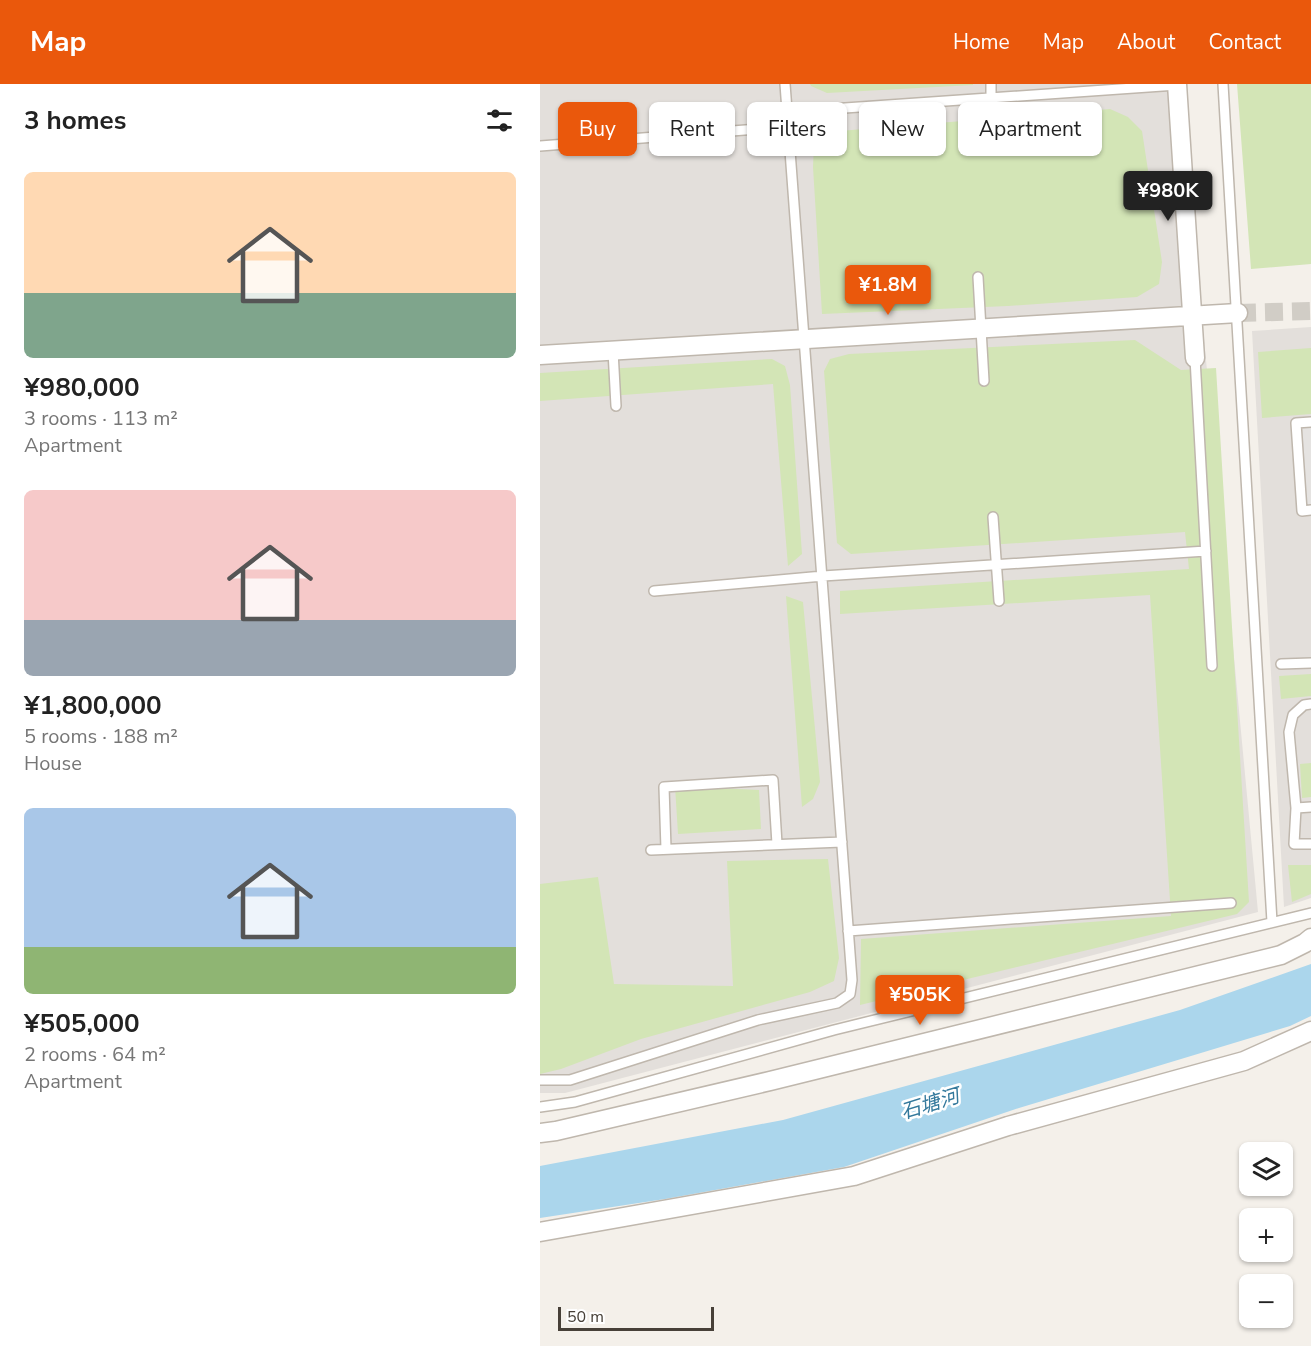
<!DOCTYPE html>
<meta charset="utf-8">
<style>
body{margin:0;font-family:"Nunito Sans","Noto Sans SC",sans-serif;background:#f6f6f6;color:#222;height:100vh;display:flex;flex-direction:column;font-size:22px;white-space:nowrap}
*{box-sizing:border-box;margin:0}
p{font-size:20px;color:#767676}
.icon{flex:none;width:33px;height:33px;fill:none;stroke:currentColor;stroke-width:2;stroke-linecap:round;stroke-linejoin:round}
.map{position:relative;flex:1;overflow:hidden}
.side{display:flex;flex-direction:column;background:#fff;width:540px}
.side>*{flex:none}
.hud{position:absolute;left:18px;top:18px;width:570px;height:54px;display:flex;gap:12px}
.controls{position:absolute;left:699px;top:1058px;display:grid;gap:12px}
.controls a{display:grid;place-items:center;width:54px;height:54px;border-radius:9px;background:#fff;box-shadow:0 2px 4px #0004;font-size:30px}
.scale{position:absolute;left:18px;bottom:15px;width:156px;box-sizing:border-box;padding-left:6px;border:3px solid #474038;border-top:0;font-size:16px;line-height:21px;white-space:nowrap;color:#474038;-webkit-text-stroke:4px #fff;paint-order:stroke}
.price{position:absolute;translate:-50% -51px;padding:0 14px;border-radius:6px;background:#ea580c;color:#fff;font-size:20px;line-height:39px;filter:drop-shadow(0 2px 3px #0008)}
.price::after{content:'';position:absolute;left:50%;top:36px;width:18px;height:14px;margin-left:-9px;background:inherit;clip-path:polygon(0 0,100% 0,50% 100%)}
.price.on{background:#222;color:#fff}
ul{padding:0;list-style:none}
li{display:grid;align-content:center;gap:12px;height:318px;padding:0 24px}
li span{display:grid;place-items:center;height:186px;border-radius:9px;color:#555}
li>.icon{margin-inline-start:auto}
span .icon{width:108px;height:108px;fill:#fffc;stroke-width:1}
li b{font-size:26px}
h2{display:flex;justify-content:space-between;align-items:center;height:72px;padding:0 24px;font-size:26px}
.tag{padding:0 21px;border-radius:9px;background:#fff;box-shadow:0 2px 4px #0004;font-size:21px;line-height:54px}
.tag.on{background:#ea580c;color:#fff}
header{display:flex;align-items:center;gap:36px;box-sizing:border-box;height:84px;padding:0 30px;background:#ea580c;color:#fff}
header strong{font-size:28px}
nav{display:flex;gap:33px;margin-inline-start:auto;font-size:21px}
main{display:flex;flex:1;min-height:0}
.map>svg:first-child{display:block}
.industrial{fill:#e3dfdb}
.green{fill:#d3e5b6}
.parking{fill:#e5e3e1}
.water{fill:#abd6ec}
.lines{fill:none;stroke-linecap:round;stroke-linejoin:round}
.minor-tunnel{stroke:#d1cdc6;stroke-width:18;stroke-dasharray:18 9;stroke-linecap:butt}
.service-casing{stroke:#bfb7ad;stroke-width:12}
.minor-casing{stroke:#bfb7ad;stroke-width:21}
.service{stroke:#fff;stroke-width:9}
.minor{stroke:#fff;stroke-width:18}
.labels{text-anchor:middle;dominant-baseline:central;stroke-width:5;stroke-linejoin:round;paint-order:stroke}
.water-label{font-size:20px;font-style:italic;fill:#34799c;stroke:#fff}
</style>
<header>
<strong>Map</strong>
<nav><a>Home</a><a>Map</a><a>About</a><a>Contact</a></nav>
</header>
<main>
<section class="side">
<h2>3 homes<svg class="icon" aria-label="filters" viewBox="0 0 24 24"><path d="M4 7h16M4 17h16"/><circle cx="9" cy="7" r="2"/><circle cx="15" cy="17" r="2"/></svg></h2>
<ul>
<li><span style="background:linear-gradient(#ffd9b3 65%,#7fa58c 0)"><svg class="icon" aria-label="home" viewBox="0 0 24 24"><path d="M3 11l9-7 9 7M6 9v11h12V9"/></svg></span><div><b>¥980,000</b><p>3 rooms · 113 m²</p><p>Apartment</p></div></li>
<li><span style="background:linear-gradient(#f6c9c9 70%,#9aa5b1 0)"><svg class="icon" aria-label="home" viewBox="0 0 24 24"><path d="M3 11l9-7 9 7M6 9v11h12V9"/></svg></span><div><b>¥1,800,000</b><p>5 rooms · 188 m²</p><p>House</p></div></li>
<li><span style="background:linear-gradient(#a9c7e8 75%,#8fb573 0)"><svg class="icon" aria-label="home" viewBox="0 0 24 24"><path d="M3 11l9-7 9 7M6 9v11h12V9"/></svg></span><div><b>¥505,000</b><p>2 rooms · 64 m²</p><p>Apartment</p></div></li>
</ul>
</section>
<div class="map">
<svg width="771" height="1262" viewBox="0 0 771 1262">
<rect width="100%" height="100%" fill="#f4f0ea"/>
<path class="industrial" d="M0,0H640L718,828L25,1009H0Z
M771,243V814L744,823L712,247Z"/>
<path class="green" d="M270,0H433V1L287,9L271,2Z
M697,0H771V180L711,185Z
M570,25L588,33L602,47L622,178L619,200L597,213L468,222L282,230L273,83L274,60L287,48Z
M595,256L641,286L676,284L709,818L697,830L320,921L321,855L631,832L610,511L300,530V507L649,485L645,448L311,470L297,459L284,287L290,275L309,270Z
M771,264V330L722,334L718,268Z
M232,275L245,282L250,301L262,470L248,482L233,300L0,317V289Z
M246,512L263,518L280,698L273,715L262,723Z
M771,590V612L741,615L739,592Z
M771,679V713L762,714L760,680Z
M135,702L219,706L221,745L138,750Z
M288,775L299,874L294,897L270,908L101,955L21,985L0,990V800L58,793L74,900L193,902L187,777Z
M748,781H771V810L752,818Z"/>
<path class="parking" d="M771,338V426L762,427L756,339Z"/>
<path class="water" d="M771,880V932L750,942L479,1024L304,1083L125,1115L0,1134V1082L243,1036L640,926Z"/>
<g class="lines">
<path class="minor-tunnel" d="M698,229L771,227"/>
<g class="service-casing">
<path id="service" d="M451,0V14
M683,0L732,838
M0,62L231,44L247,28L637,1
M438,193L444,297
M73,267L76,322
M655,274L672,582
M771,338L756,339L762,427L771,426
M453,433L459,517
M114,507L283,492L666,467
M741,580L771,579
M771,620L764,621L753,631L749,648L756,724L754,760H771
M756,724L771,723
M126,765L124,703L233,696L237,760
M111,766L302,758
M308,847L691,819
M0,996H30L218,936L297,919L310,910L312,896L245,0
M0,1023L35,1018L294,946L771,829"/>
</g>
<g class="minor-casing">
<path id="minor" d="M637,0L655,274
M0,271L698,229
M0,1049L16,1047L230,997L741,871L765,859L771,854
M0,1148L314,1092L468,1042L704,977L771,947"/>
</g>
<use href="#service" class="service"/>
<use href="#minor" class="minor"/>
</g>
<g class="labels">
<g class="water-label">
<text transform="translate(390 1020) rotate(-17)">石塘河</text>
</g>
</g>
</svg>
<div class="controls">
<a><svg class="icon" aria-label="layers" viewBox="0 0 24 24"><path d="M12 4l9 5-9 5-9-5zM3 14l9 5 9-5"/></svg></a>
<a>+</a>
<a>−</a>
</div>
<div class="scale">50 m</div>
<b class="price on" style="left:628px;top:138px">¥980K</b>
<b class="price" style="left:348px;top:232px">¥1.8M</b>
<b class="price" style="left:380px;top:942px">¥505K</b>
<div class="hud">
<a class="tag on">Buy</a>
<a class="tag">Rent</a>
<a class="tag">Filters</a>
<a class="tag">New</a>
<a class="tag">Apartment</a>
</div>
</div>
</main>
